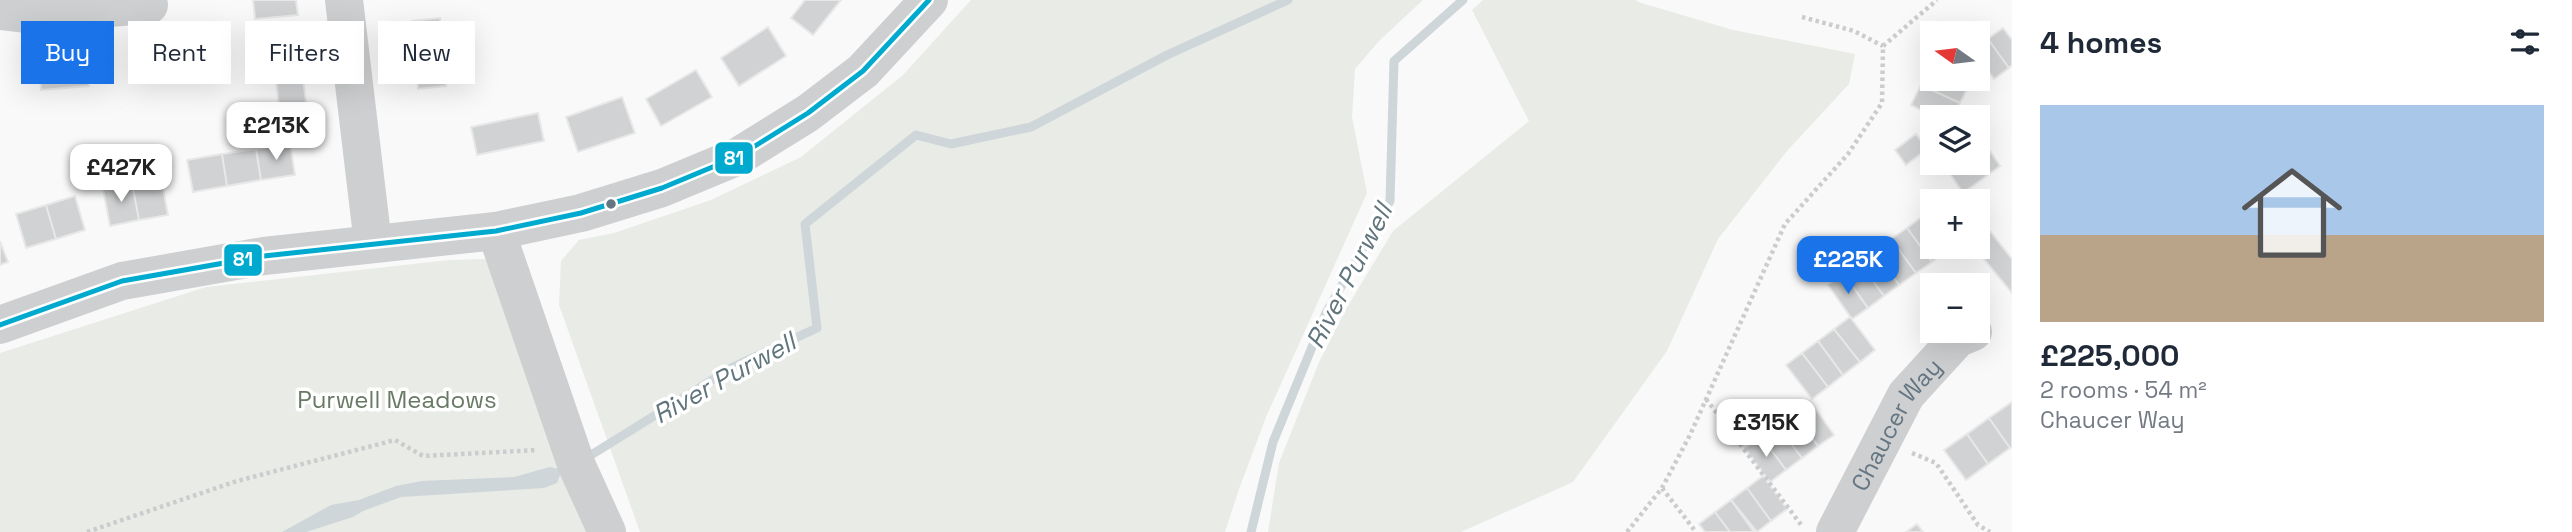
<!DOCTYPE html>
<meta charset="utf-8">
<style>
body{margin:0;font-family:"Space Grotesk",sans-serif;background:#f6f6f7;color:#1f2937;height:100vh;display:flex;flex-direction:column;font-size:26px;white-space:nowrap}
*{box-sizing:border-box;margin:0}
p{font-size:23px;color:#747a83}
.icon{flex:none;width:38px;height:38px;fill:none;stroke:currentColor;stroke-width:2;stroke-linecap:round;stroke-linejoin:round}
.map{position:relative;flex:1;overflow:hidden}
.sheet{display:flex;flex-direction:column;background:#fff;width:560px}
.sheet>*{flex:none}
.guide{position:absolute;left:21px;top:21px;width:665px;height:63px;display:flex;gap:14px}
.needle{width:46px;rotate:284deg}
.buttons{position:absolute;left:1920px;top:21px;display:grid;gap:14px}
.buttons a{display:grid;place-items:center;width:70px;height:70px;border-radius:0px;background:#fff;box-shadow:0 7px 28px #0002;font-size:35px}
.price{position:absolute;translate:-50% -60px;padding:0 16px;border-radius:14px;background:#fff;color:#222;font-size:23px;line-height:46px;filter:drop-shadow(0 2px 4px #0008)}
.price::after{content:'';position:absolute;left:50%;top:42px;width:21px;height:16px;margin-left:-10px;background:inherit;clip-path:polygon(0 0,100% 0,50% 100%)}
.price.selected{background:#1a73e8;color:#fff}
ul{padding:0;list-style:none}
li{display:grid;align-content:center;gap:14px;height:371px;padding:0 28px}
li+li{border-top:2px solid #e0e1e3}
li span{display:grid;place-items:center;height:217px;border-radius:0px;color:#555}
li>.icon{margin-inline-start:auto}
span .icon{width:126px;height:126px;fill:#fffc;stroke-width:1}
li b{font-size:30px}
h2{display:flex;justify-content:space-between;align-items:center;height:84px;padding:0 28px;font-size:30px}
.chip{padding:0 24px;border-radius:0px;background:#fff;box-shadow:0 7px 28px #0002;font-size:24px;line-height:63px}
.chip.selected{background:#1a73e8;color:#fff}
main{display:flex;flex:1;min-height:0}
.map>svg:first-child{display:block}
.green{fill:#e8ebe6}
.water{fill:#ced6d9}
.lines{fill:none;stroke-linecap:round;stroke-linejoin:round}
.stream{stroke:#ced6d9;stroke-width:9}
.building{fill:#d0d2d3;stroke:#e8e8e8;stroke-width:2}
.path{stroke:#cbcccd;stroke-width:4.5;stroke-dasharray:3.5 3.5;stroke-linecap:butt}
.minor{stroke:#cecfd0;stroke-width:38}
.bus-1-casing{stroke:#fff;stroke-width:10}
.bus-1{stroke:#00a9ce;stroke-width:5}
.bus-dot{fill:#657683;stroke:#fff;stroke-width:2.5}
.labels{text-anchor:middle;dominant-baseline:central;stroke-width:7;stroke-linejoin:round;paint-order:stroke}
.park-label{font-size:24px;fill:#687a64;stroke:#fff}
.street-label{font-size:24px;fill:#657683;stroke:#fff}
.water-label{font-size:26px;font-style:italic;fill:#60757c;stroke:#fff}
.line-badge{stroke:#fff;stroke-width:2.5}
.badge-label{font-size:19px;text-anchor:middle;font-weight:bold;fill:#fff}
</style>
<main>
<div class="map">
<svg width="2012" height="532" viewBox="0 0 2012 532">
<rect width="100%" height="100%" fill="#f9f9f9"/>
<path class="green" d="M971,0H1423L1379,41L1355,69L1352,117L1367,193L1266,417L1239,489L1225,532H640L559,305L561,261L579,240L614,233L711,200L801,157L903,75Z
M1483,0H1636L1638,2L1733,30L1855,54L1849,84L1787,151L1718,239L1667,351L1573,482L1461,532H1268L1279,463L1319,362L1346,309L1393,231L1529,121L1472,10Z
M485,259L502,279L589,532H0V353L206,287L449,260Z"/>
<path class="water" d="M550,467L562,470L557,483L544,488L401,497L363,511L353,517L306,532H282L331,505L359,500L396,486L422,481L514,477Z"/>
<g class="lines">
<path class="stream" d="M583,460L733,367L817,328L805,224L916,135L951,144L1031,127L1167,55L1288,0
M1251,532L1273,442L1326,313L1390,201L1394,61L1463,0"/>
</g>
<path class="building" d="M253,0H296L298,15L255,19Z
M805,0H841L813,35L791,18Z
M440,18L446,86L418,89L412,21Z
M84,20L89,86L41,90L36,24Z
M768,27L786,56L739,86L721,58Z
M2003,28L2012,40V65L2009,68L1988,39Z
M298,36L306,103L279,106L271,39Z
M1988,39L2009,68L1994,79L1978,57V46Z
M1931,64L1932,79H1961L1970,83L1960,103L1921,85Z
M696,70L712,97L661,126L646,99Z
M1921,85L1960,103L1954,117H1935L1911,105Z
M622,97L635,133L578,152L566,117Z
M538,113L544,141L477,155L471,127Z
M1916,134L1927,149L1906,165L1895,150Z
M1978,134L1988,148L1978,155Z
M290,143L295,175L261,180L256,149Z
M1988,148L2000,166L1963,193L1951,175L1967,163H1978V155Z
M256,149L261,180L227,186L222,154Z
M222,154L227,186L193,192L187,160Z
M1942,163H1967L1951,175Z
M161,177L168,215L139,220L132,183Z
M132,183L139,220L110,226L103,189Z
M75,196L85,230L56,239L46,205Z
M46,205L56,239L26,248L16,214Z
M1923,216L1932,229V247H1945L1947,250L1932,262L1907,228Z
M1978,216L2012,259V293L1974,247H1978Z
M1907,228L1932,262L1916,273L1891,239Z
M1891,239L1916,273L1899,285L1875,251Z
M0,241L8,262L0,265Z
M1875,251L1899,285L1884,296L1859,262Z
M1859,262L1884,296L1868,308L1844,274Z
M1844,274L1868,308L1852,319L1828,285Z
M1850,317L1875,350L1860,362L1834,329Z
M1834,329L1860,362L1843,375L1818,341Z
M1818,341L1843,375L1828,387L1802,353Z
M1802,353L1828,387L1812,399L1786,365Z
M1810,401L1834,435L1818,446L1794,413Z
M2012,402V447L2010,448L1989,418Z
M1794,413L1818,446L1802,458L1777,425Z
M1989,418L2010,448L1988,464L1967,434Z
M1777,425L1802,458L1786,470L1761,436Z
M1967,434L1988,464L1966,480L1944,450Z
M1761,436L1786,470L1770,482L1745,448Z
M1763,476L1787,509L1771,521L1747,488Z
M1747,488L1771,521L1757,532L1731,500Z
M1731,500L1754,532H1730L1715,512Z
M1715,512L1730,532H1705L1699,524Z
M1917,524L1923,532H1906Z"/>
<g class="lines">
<path class="path" d="M1802,17L1854,31L1883,46
M1706,399L1802,526
M1912,453L1936,463L1978,525L1990,532
M1662,488L1696,532
M87,532L237,481L395,440L423,456L538,450
M1627,532L1662,488L1690,435L1785,224L1848,154L1882,103L1883,46L1937,0"/>
<g class="minor">
<path d="M344,0L373,244"/>
<path d="M0,11L27,14L149,5"/>
<path d="M496,231L576,464L607,532"/>
<path d="M0,325L122,281L264,256L496,231L581,213L662,188L739,156L808,113L863,71L929,0"/>
<path id="s1" d="M1835,532L1906,395L1958,338L1973,332"/>
</g>
<g class="bus-1-casing">
<path id="bus-1" d="M0,325L122,281L264,256L496,231L581,213L662,188L739,156L808,113L863,71L929,0"/>
</g>
<use href="#bus-1" class="bus-1"/>
</g>
<circle class="bus-dot" cx="611" cy="204" r="6"/>
<g class="labels">
<g class="park-label">
<text x="397" y="399">Purwell Meadows</text>
</g>
<g class="street-label">
<text stroke="none"><textPath href="#s1" startOffset="124">Chaucer Way</textPath></text>
</g>
<g class="water-label">
<text transform="translate(1349 276) rotate(-63)">River Purwell</text>
<text transform="translate(724 378) rotate(-29)">River Purwell</text>
</g>
</g>
<g class="line-badge">
<rect x="714" y="141" width="40" height="34" rx="7" fill="#00a9ce"/>
<rect x="223" y="243" width="40" height="34" rx="7" fill="#00a9ce"/>
</g>
<g class="badge-label">
<text x="734" y="165">81</text>
<text x="243" y="266">81</text>
</g>
</svg>
<div class="buttons">
<a><svg class="needle" viewBox="-14 -14 28 28"><path d="M0-13l5 13h-10z" fill="#e53935"/><path d="M0 13l5-13h-10z" fill="#747a83"/></svg></a>
<a><svg class="icon" aria-label="layers" viewBox="0 0 24 24"><path d="M12 4l9 5-9 5-9-5zM3 14l9 5 9-5"/></svg></a>
<a>+</a>
<a>−</a>
</div>
<b class="price" style="left:276px;top:162px">£213K</b>
<b class="price" style="left:121px;top:204px">£427K</b>
<b class="price selected" style="left:1848px;top:296px">£225K</b>
<b class="price" style="left:1766px;top:459px">£315K</b>
<div class="guide">
<a class="chip selected">Buy</a>
<a class="chip">Rent</a>
<a class="chip">Filters</a>
<a class="chip">New</a>
</div>
</div>
<section class="sheet">
<h2>4 homes<svg class="icon" aria-label="filters" viewBox="0 0 24 24"><path d="M4 7h16M4 17h16"/><circle cx="9" cy="7" r="2"/><circle cx="15" cy="17" r="2"/></svg></h2>
<ul>
<li><span style="background:linear-gradient(#a9c7e8 60%,#b9a48a 0)"><svg class="icon" aria-label="home" viewBox="0 0 24 24"><path d="M3 11l9-7 9 7M6 9v11h12V9"/></svg></span><div><b>£225,000</b><p>2 rooms · 54 m²</p><p>Chaucer Way</p></div></li>
</ul>
</section>
</main>
